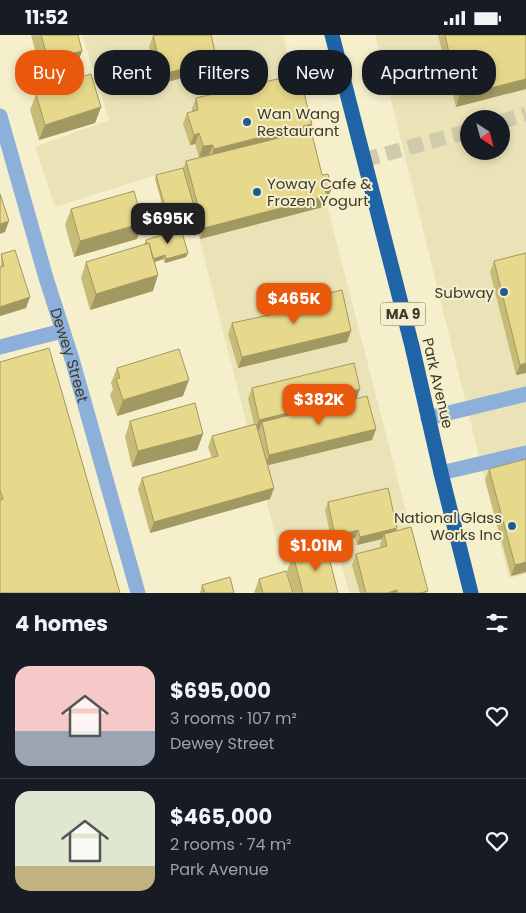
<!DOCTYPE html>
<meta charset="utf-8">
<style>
body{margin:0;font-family:Poppins,sans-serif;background:#242831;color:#f1f3f6;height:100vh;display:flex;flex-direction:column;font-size:19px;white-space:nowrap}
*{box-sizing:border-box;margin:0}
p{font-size:16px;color:#9ea1a6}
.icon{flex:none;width:28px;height:28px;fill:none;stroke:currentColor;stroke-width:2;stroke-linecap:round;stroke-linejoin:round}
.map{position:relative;height:558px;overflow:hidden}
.side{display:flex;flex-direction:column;background:#171b24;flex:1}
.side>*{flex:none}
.banner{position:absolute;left:15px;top:15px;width:496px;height:45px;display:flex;gap:10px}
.needle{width:32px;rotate:144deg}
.tools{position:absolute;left:460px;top:75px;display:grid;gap:10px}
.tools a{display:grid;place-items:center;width:50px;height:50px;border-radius:50%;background:#171b24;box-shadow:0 2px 8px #0003;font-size:25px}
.price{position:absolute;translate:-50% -42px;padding:0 11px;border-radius:10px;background:#ea580c;color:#fff;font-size:16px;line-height:32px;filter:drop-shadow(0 1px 2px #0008)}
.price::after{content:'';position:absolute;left:50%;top:30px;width:15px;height:11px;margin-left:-8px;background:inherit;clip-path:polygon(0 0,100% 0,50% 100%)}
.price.selected{background:#222;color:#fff}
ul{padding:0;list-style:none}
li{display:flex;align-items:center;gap:15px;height:125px;padding:0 15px}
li+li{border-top:1px solid #363941}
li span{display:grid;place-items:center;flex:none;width:140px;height:100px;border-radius:15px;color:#555}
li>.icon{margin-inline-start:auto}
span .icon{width:60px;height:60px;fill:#fffc;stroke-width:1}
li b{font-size:21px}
h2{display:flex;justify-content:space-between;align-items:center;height:60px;padding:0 15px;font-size:21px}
.tag{padding:0 18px;border-radius:20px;background:#171b24;box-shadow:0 2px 8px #0003;font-size:18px;line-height:45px}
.tag.selected{background:#ea580c;color:#fff}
.status{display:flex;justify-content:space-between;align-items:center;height:35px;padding:0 25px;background:#171b24;direction:ltr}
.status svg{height:14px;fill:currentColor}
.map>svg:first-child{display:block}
.built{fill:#eae3b8;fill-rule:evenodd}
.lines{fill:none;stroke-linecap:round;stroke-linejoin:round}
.minor-tunnel{stroke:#d0cbac;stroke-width:15;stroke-dasharray:15 8;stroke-linecap:butt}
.minor{stroke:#8cb0d9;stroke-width:15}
.highway{stroke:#2064a8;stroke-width:15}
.wall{fill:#c7bb78}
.shaded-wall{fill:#a29861}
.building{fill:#e7d98b;stroke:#a29861}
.poi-dot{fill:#245a92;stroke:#f5efcc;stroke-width:2}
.labels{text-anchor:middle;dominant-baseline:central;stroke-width:4;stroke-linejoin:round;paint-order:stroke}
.shield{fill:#f5efcc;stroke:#74705c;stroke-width:1}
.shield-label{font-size:14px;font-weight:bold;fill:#3c3a2c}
.poi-label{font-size:15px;fill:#3c3a2c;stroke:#f5efcc;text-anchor:start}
.street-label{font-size:15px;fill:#3c3a2c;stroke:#f5efcc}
</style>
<div class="status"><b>11:52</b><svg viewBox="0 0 49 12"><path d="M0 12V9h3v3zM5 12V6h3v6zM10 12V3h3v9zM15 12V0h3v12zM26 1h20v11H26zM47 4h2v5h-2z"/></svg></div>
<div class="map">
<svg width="526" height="558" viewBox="0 0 526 558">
<rect width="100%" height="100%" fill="#f5efcc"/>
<path class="built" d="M82,0H283L427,558H349L338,517L283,531L181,132L55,172L35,112L109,85Z
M375,0H526V539L509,543ZM469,84H501V116H469Z"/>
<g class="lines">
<path class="minor-tunnel" d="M501,87L526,79
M364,125L469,96"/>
<g class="minor">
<path id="s1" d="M0,81L46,243L72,324L138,558"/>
<path d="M0,312L62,296"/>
<path d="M428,383L526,359"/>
<path d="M441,438L526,418"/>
</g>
<path class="highway" d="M332,0L412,311L441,438L471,558"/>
</g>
<path class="wall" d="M31,0H78L82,16L76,32L46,40L44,32L40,33Z
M438,0H526V54L456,72Z
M153,1L213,35L159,49L149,12Z
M49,52L101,72L95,88L39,105L30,75L36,59L47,56Z
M196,63L310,95L322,140L332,153L323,172L200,204L195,186L169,194L155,144L156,140L183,133L186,126L209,120L199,122L195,109L190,110L183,89L187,78L192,77V74Z
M71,174L137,204L74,222L65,190Z
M146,205L188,218L186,222L165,228L163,224L154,227L153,256L90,275L81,243L86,227L144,210Z
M526,218V338L516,340L490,237L494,226Z
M1,219L30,262L26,273L0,281Z
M296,266L351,296L347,307L238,333L228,299L232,288L292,275Z
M0,327L120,558H0Z
M117,333L183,361L117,381L110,360L113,354L111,348Z
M252,353L360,354L356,364L376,394L372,405L267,430L274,453L270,464L150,498L138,454L142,443L212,423L208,412L212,401L254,389L248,364Z
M130,386L203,399L197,415L132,432L125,402Z
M489,434L526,537L511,541L485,445Z
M328,467L396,496L427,558H360L352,530L356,519L381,513L380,510L382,504L357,510L355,503L332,508L325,475Z
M293,520L338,558H293L287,536Z
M259,544L293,558H254Z
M202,550L234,558H200Z"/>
<path class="shaded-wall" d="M49,16L44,32L40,33L46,17Z
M82,16L76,32L46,40L52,24Z
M217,25L213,35L159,49L163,39Z
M526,44V54L456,72L459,61Z
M101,72L95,88L39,105L45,90Z
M312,89L308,100L210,125L214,114Z
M199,98L195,109L190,110L194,100Z
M213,110L209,120L199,122L203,111Z
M332,153L323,172L200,204L204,193Z
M197,182L195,186L169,194L170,190Z
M9,186L5,197L0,199V189Z
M143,188L137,204L74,222L80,206Z
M188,218L186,222L165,228L166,224Z
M165,220L163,224L150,229L151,225Z
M158,240L153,256L90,275L96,259Z
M30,262L26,273L0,281V272Z
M351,296L347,307L238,333L242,322Z
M526,328V338L516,340L520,330Z
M189,345L183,361L117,381L123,365Z
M360,354L356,365L262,387L259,395L255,396L259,385L322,364Z
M376,394L372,405L265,431L269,420Z
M203,399L197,415L132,432L138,416Z
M274,453L270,464L150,498L154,487Z
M397,493L394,501L384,499L382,504L357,510L360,502Z
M358,495L355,503L332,508L335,501Z
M526,527V537L511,541L515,530Z
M397,555L396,558H387Z"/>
<path class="building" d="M41,0H78L82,16L52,24L49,16L46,17Z
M157,0H211L217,25L163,39L153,1Z
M445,0H526V44L459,61Z
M91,39L101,72L45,90L36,59L50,55L49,52Z
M299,39L312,89L214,114L213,110L203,111L199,98L194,100L187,78L198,75L196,63Z
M311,95L322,140L328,139L332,153L325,154L327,161L204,193L186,126Z
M183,133L197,182L170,190L156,140Z
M134,156L143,188L80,206L71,174Z
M0,159L9,186L0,189Z
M181,194L188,218L166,224L165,220L153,224L149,208L147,209L146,205Z
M149,208L158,240L96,259L86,227Z
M15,215L30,262L0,272V232L4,231L1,219Z
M526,218V328L520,330L494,226Z
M342,255L351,296L242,322L232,288L297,274L296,266Z
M49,313L120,558H0V465L3,464L0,455V327Z
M179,314L189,345L123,365L116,344L120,343L117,333Z
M354,328L360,354L322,364L324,369L259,385L252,353Z
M367,361L376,394L269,420L262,387Z
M195,368L203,399L138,416L130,386Z
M256,389L274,453L154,487L142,443L218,421L212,401Z
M526,424V527L515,530L489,434Z
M388,453L397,493L360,502L358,495L335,501L328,467Z
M411,492L428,556L420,558H398L397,555L387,558H366L356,519L387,511L384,499Z
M326,511L338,558H303L293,520Z
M286,536L293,558H263L259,544Z
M230,542L234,558H205L202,550Z"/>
<g class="poi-dot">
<circle cx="247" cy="87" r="5"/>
<circle cx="257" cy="157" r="5"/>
<circle cx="504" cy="257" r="5"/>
<circle cx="512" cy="491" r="5"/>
</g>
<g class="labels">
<rect class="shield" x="380.5" y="267.5" width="45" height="23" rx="4"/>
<g class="shield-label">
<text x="403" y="279">MA 9</text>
</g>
<g class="poi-label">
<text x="257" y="78">Wan Wang<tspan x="257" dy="17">Restaurant</tspan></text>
<text x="267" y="148">Yoway Cafe &amp;<tspan x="267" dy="17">Frozen Yogurt</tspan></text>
<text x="494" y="257" text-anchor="end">Subway</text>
<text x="502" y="482" text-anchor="end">National Glass<tspan x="502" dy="17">Works Inc</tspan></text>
</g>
<g class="street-label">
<text stroke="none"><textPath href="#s1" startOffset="249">Dewey Street</textPath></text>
<text transform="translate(438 348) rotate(77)">Park Avenue</text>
</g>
</g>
</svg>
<div class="tools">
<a><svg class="needle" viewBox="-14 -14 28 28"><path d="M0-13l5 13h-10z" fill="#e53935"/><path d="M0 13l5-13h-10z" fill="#9ea1a6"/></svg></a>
</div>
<b class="price selected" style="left:168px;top:210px">$695K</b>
<b class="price" style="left:294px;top:290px">$465K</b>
<b class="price" style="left:319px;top:391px">$382K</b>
<b class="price" style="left:316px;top:537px">$1.01M</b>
<div class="banner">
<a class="tag selected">Buy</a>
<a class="tag">Rent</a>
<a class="tag">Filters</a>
<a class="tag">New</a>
<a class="tag">Apartment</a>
</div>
</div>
<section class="side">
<h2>4 homes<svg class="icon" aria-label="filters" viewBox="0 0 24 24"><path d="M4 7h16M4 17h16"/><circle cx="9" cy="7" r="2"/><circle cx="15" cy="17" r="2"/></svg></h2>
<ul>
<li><span style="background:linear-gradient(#f6c9c9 65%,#9aa5b1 0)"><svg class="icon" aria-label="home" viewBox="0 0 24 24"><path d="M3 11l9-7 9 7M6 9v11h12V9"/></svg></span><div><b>$695,000</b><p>3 rooms · 107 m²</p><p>Dewey Street</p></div><svg class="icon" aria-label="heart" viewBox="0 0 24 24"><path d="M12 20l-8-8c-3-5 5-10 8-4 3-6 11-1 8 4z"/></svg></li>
<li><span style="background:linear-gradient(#dfe7d0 75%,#c2b280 0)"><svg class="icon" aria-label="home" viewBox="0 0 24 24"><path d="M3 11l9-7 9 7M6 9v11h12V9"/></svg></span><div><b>$465,000</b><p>2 rooms · 74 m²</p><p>Park Avenue</p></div><svg class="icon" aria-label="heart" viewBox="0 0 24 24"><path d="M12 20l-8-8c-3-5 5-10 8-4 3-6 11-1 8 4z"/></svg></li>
</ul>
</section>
